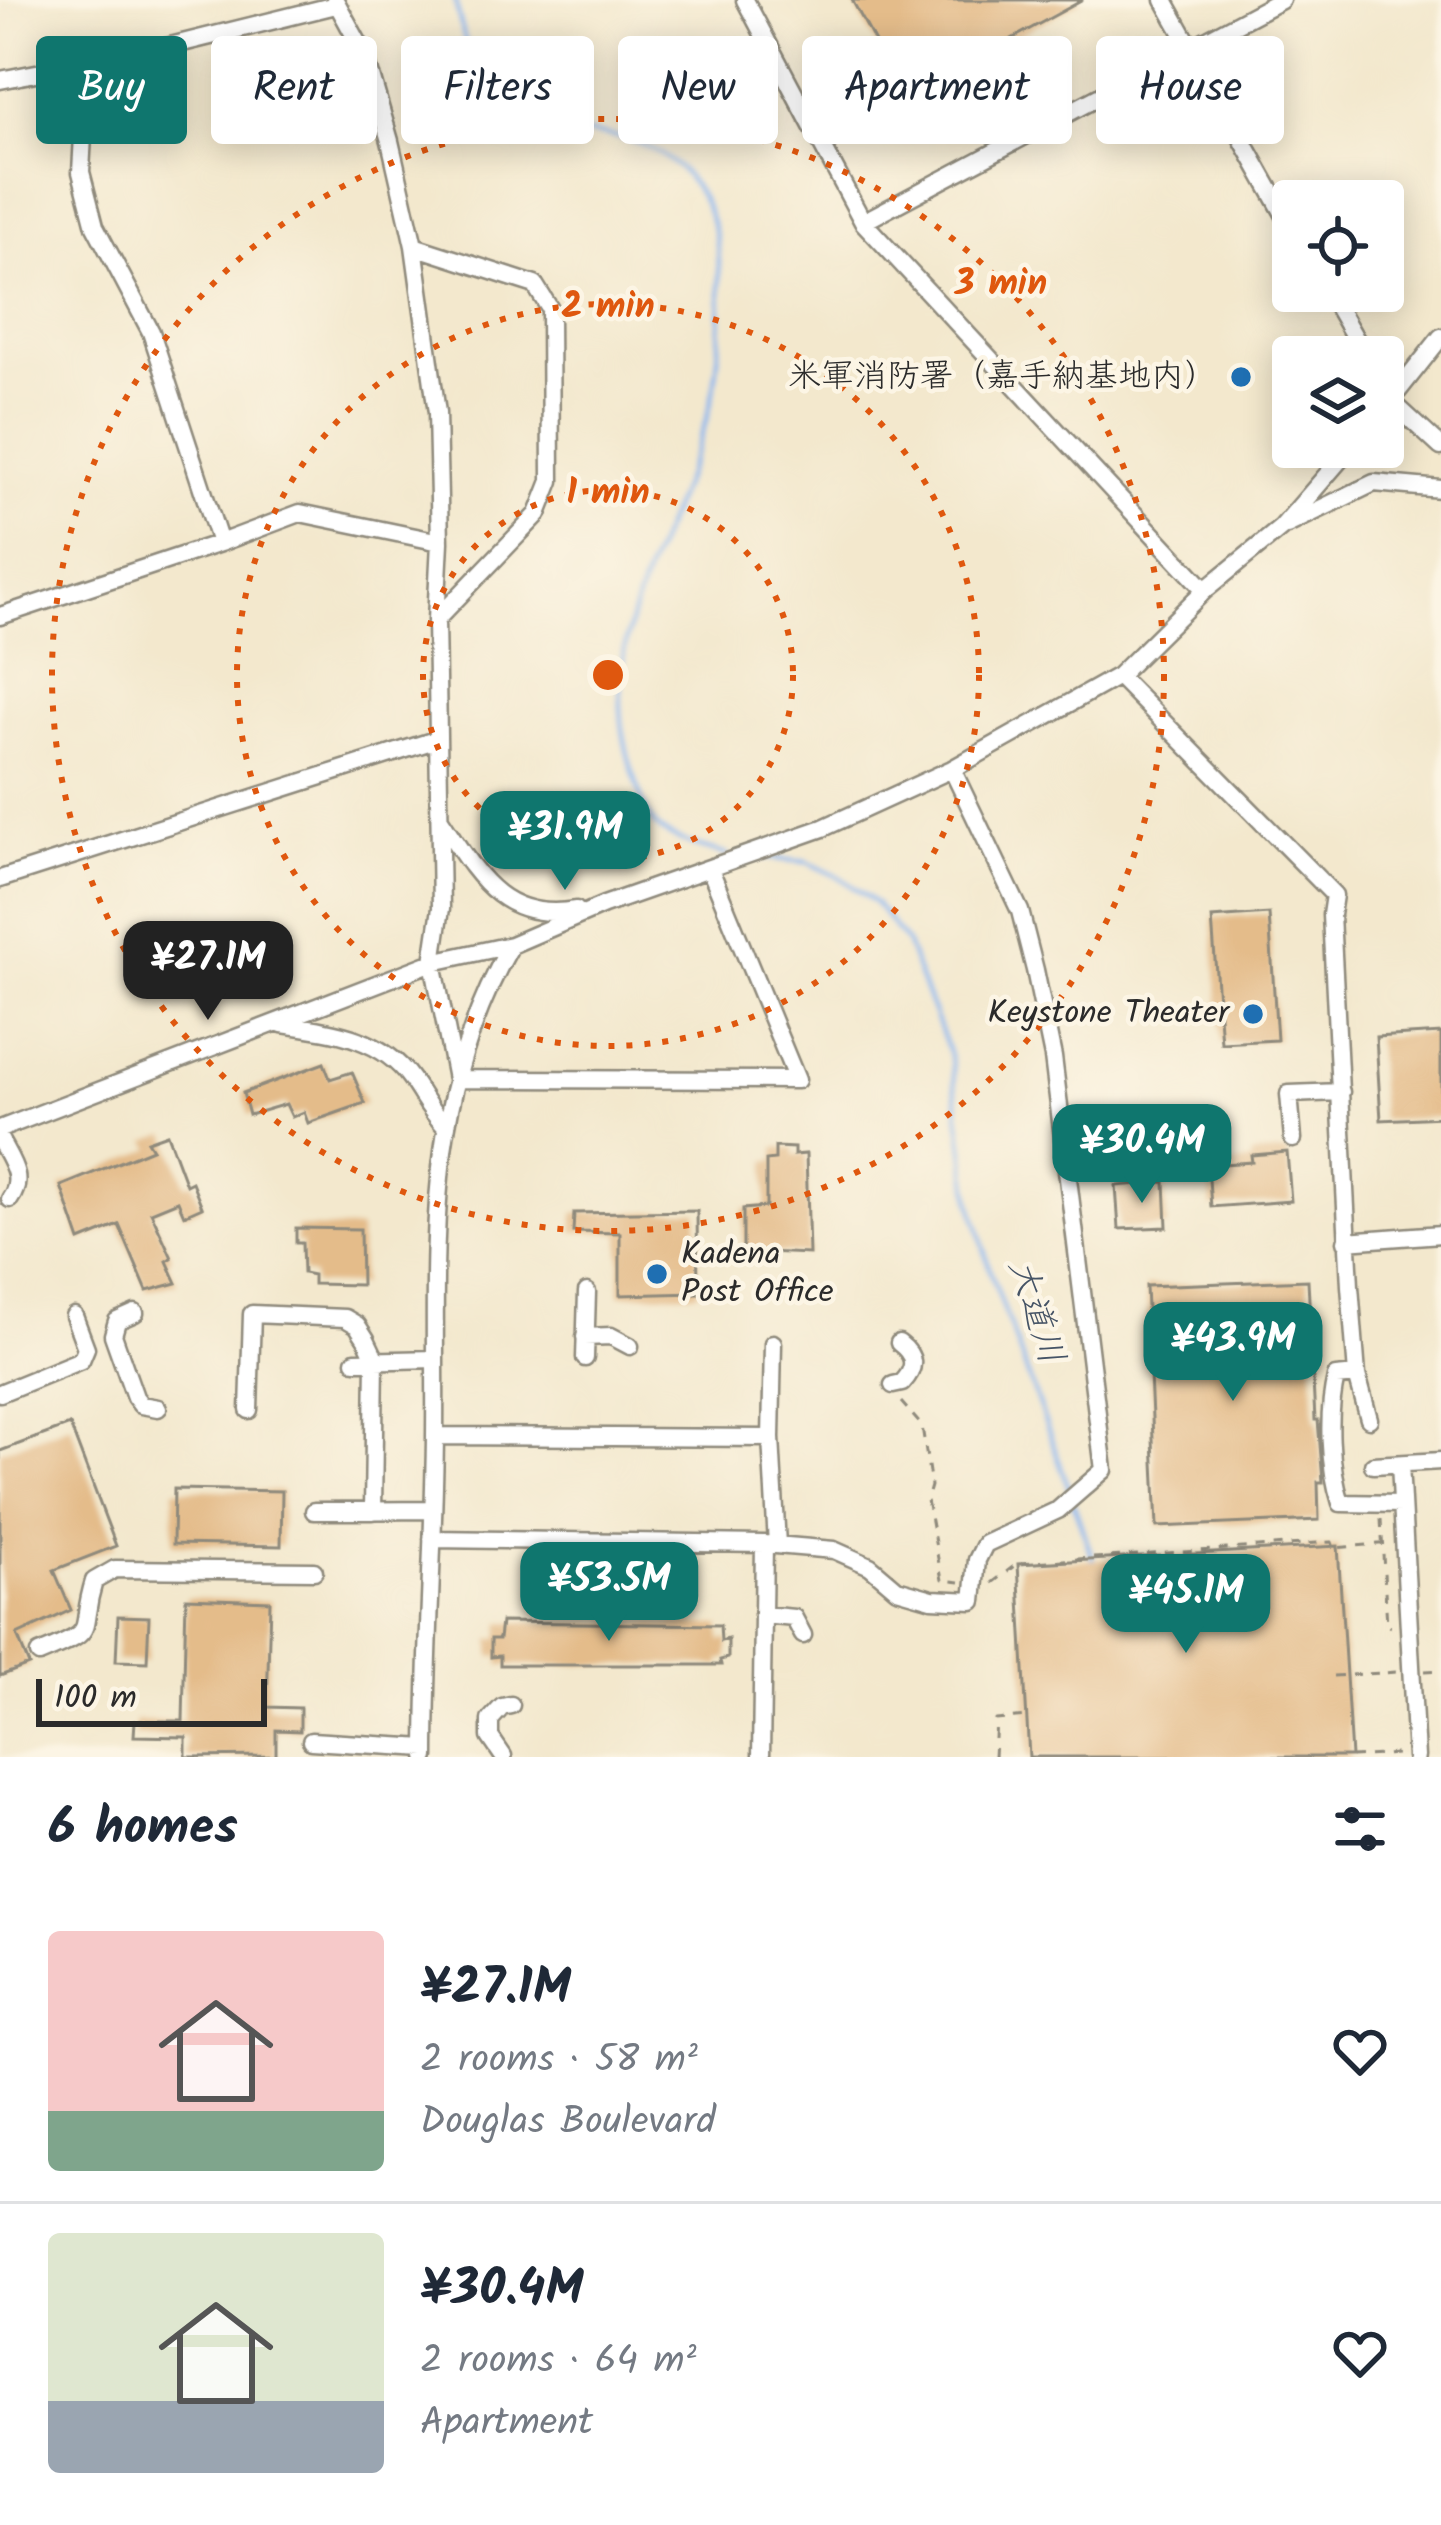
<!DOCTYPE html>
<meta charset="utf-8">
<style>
body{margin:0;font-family:Kalam,"Klee One",sans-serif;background:#f2f2f3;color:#1f2937;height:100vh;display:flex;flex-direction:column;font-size:45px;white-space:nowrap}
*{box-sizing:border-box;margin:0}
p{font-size:39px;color:#747a83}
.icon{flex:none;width:66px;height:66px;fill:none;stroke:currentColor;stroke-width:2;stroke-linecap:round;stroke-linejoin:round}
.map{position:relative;height:1757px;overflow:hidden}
.sheet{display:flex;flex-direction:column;background:#fff;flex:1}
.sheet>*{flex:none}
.guide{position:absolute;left:36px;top:36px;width:1371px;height:108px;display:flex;gap:24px}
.buttons{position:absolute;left:1272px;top:180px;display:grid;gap:24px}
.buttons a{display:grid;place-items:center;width:132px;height:132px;border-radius:12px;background:#fff;box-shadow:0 6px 30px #0003;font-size:60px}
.scale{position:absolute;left:36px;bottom:30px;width:231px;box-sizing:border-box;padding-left:12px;border:6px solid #2b2b2b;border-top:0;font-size:33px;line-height:42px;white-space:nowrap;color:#2b2b2b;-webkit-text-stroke:9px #fcf5e5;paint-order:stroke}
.price{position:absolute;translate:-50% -102px;padding:0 27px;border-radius:24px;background:#0f766e;color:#fff;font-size:39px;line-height:78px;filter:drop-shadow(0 3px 6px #0008)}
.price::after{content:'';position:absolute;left:50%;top:72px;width:36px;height:27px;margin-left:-18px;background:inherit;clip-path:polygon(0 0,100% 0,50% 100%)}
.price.selected{background:#222;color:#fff}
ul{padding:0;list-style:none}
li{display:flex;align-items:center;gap:36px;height:300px;padding:0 48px}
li+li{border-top:3px solid #e0e1e3}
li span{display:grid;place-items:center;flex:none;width:336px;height:240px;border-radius:12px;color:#555}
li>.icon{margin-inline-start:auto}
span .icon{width:144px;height:144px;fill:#fffc;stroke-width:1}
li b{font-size:51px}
h2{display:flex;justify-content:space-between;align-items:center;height:144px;padding:0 48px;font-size:51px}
.pill{padding:0 42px;border-radius:12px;background:#fff;box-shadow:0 6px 30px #0003;font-size:42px;line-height:108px}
.pill.selected{background:#0f766e;color:#fff}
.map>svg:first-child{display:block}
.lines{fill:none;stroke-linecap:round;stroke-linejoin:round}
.stream{stroke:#84b4ef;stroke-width:4.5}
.building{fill:#e4bc8a}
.minor-casing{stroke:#8f8a7c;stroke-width:21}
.path{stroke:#8f8a7c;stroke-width:3;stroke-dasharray:9 9;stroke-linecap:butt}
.minor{stroke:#fff;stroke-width:16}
.ring{fill:none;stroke:#df570e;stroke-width:6;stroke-dasharray:6 12}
.poi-dot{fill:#1f6fb2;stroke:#fcf5e5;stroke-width:4.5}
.labels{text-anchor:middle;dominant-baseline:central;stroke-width:9;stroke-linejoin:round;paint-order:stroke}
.poi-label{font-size:33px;fill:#2b2b2b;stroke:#fcf5e5;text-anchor:end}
.water-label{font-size:36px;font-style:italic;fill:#465466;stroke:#fcf5e5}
.centre{fill:#df570e;stroke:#fcf5e5;stroke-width:6}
.ring-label{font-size:36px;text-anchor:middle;font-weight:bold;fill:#df570e;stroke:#fcf5e5;stroke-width:9;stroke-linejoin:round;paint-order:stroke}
</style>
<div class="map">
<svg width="1441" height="1757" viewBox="0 0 1441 1757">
<rect width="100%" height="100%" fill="#fcf5e5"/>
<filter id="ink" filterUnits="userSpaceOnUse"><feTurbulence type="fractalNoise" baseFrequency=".00833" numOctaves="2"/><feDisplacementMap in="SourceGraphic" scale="24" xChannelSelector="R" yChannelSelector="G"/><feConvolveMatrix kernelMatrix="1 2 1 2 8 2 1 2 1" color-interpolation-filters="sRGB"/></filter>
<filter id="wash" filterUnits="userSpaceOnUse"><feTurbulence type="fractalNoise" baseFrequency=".004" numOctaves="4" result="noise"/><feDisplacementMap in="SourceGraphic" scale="48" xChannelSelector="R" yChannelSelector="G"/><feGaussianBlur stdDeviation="2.7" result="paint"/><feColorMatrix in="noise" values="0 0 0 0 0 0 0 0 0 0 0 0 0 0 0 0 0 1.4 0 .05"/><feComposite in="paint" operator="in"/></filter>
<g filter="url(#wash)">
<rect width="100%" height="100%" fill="#f3e8cd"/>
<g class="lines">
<path class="stream" d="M455,0C463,38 476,88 509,112C539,133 570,131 605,135C675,144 716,195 719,264C722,313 721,370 707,417C669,544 586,644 636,781C642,798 645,818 660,829C678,843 706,848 727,855
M756,857L807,862L841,878L875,903L906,942L951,1058L971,1200L990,1271L1070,1491
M1073,1502L1095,1565"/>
</g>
<g id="blocks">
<path class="building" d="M852,0H1083L905,97Z
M1269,914L1277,1040L1221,1043L1212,918Z
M1441,1033V1117L1381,1120L1376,1037Z
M324,1063L330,1079L352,1072L365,1103L308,1123L304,1112L292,1117L286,1104L249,1115L243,1093Z
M167,1134L186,1185L192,1182L202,1207L184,1215L178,1201L151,1212L172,1258L167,1261L177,1283L147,1291L119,1225L80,1241L61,1186L152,1149L147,1141Z
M775,1147L794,1148V1155L806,1154L809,1254L743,1251V1209L766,1207V1161L775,1160Z
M1287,1152L1291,1201L1211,1207L1208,1165L1252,1162L1251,1155Z
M1165,1182L1167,1227L1119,1229L1116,1186Z
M697,1211L698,1293L620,1295V1233L573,1232L574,1213Z
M296,1228L360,1229L361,1285L313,1284V1275L303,1273L302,1243H296Z
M1308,1280L1315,1420H1318L1323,1482H1318L1319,1520L1157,1527L1146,1286Z
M70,1425L116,1546L54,1570L71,1610L17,1635L29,1665L0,1676V1451Z
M174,1489L282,1491L281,1546L173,1544Z
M1338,1546L1351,1757H1029L1018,1564Z
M186,1598L270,1601L267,1707L300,1708V1731L276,1730V1756L186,1757V1737L134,1736L135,1721H183Z
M118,1616L149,1617L147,1662L116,1661Z
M501,1622L720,1625L721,1641L728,1639V1658L720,1660L721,1665H500V1656L491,1657V1639H499Z"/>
</g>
</g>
<g filter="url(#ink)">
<use href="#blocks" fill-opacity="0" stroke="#8f8a7c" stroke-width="3"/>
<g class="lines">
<g class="minor-casing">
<path id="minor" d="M335,0L365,55L390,141L414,246L437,413L440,542L436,620L441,908L433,962L456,1079
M745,0L863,222L1205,590
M1164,0L1293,230
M87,63L81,172L95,226L151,332L220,543
M0,80L154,50L336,5
M863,222L1281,0
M414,246L535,285L550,309L551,481L538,514L436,620
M1328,291L1366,357
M1383,387L1391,401L1441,447
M1383,410L1441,337
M1287,525L1374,483L1441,489
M0,616L220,543L300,513L440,542
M1118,676L1334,895L1331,915L1350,1286L1357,1375L1369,1419
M440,819C476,873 501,923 576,910
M0,879L438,739
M282,1024C329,1031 381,1036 411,1079C424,1097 427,1107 444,1125
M456,1079L797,1080L710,869
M0,1129L433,962L511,945L604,905L823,828L952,769L1118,676L1205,590L1281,528L1351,447
M1293,1139L1289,1094L1341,1092
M0,1140C11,1161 25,1178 10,1199
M1346,1241L1441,1234
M135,1313L117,1321L113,1335L135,1397L141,1405L158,1408
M585,1337L611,1336L630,1346
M773,1343L771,1438L777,1545
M585,1358L587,1292
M355,1361L435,1359
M1357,1375L1336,1377C1327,1414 1329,1466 1341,1503L1402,1504
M893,1385L902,1383C916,1368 916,1356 899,1343
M0,1393L81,1360L86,1348L74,1316
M249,1410L252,1314L345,1318L357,1325L366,1339L375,1358L373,1511
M435,1436L771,1438
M1400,1464L1416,1757
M1373,1465L1441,1461
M314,1511L433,1510
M432,1539L764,1544L834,1550L870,1566L897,1589L932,1599L973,1601L977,1560L985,1544L1058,1510L1104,1470L1053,1057L1035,970L1020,911L952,769
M657,1590V1543
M763,1615L794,1618L803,1635
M39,1654C102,1628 77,1636 94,1581L115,1569L314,1571
M311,1741L426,1748
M503,1756L490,1737V1720L502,1707L511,1705
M426,1757C426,1650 434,1543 435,1436C437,1259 419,1106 511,945
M761,1757L764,1544"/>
</g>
<path class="path" d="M901,1402L922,1426L931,1486L927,1500L942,1580L960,1582
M1381,1519L1387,1625L1390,1627
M992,1583L1018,1563L1332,1542L1334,1548L1390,1543
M1425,1671L1441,1670
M1333,1676L1397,1672
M994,1757L996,1720L1027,1717
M1351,1757L1397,1754"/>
<use href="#minor" class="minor"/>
</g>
</g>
<g class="ring">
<circle cx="608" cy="675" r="185"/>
<circle cx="608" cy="675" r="371"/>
<circle cx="608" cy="675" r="556"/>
</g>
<g class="poi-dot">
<circle cx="1241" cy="377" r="12"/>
<circle cx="1253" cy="1014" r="12"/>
<circle cx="657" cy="1274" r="12"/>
</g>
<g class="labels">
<g class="poi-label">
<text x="1217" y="377">米軍消防署（嘉手納基地内）</text>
<text x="1229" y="1014">Keystone Theater</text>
<text x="681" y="1255" text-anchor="start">Kadena<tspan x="681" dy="38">Post Office</tspan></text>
</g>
<g class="water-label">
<text transform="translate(1035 1312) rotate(72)">大道川</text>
</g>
</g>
<circle cx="608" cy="675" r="18" class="centre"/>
<g class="ring-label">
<text x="1001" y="294">3 min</text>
<text x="608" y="317">2 min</text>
<text x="608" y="503">1 min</text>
</g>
</svg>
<div class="buttons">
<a><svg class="icon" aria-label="locate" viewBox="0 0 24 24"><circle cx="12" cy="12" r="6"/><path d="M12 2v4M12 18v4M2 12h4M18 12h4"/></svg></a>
<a><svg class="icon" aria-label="layers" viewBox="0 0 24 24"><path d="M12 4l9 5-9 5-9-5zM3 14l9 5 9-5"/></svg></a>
</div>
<div class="scale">100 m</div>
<b class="price" style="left:565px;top:893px">¥31.9M</b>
<b class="price selected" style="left:208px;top:1023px">¥27.1M</b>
<b class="price" style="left:1142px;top:1206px">¥30.4M</b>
<b class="price" style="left:1233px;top:1404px">¥43.9M</b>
<b class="price" style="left:609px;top:1644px">¥53.5M</b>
<b class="price" style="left:1186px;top:1656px">¥45.1M</b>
<div class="guide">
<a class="pill selected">Buy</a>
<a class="pill">Rent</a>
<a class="pill">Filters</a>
<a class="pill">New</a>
<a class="pill">Apartment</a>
<a class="pill">House</a>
</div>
</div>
<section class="sheet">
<h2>6 homes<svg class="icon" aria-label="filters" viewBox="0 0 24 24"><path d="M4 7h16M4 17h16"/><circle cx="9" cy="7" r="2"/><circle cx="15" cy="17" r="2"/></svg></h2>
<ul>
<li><span style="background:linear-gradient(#f6c9c9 75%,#7fa58c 0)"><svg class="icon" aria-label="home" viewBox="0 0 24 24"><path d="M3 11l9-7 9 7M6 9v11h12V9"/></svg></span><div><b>¥27.1M</b><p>2 rooms · 58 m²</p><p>Douglas Boulevard</p></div><svg class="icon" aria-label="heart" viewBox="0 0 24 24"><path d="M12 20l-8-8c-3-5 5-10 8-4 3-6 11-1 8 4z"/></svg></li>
<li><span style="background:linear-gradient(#dfe7d0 70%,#9aa5b1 0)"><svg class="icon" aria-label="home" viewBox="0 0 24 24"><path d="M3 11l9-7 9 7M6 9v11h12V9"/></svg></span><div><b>¥30.4M</b><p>2 rooms · 64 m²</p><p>Apartment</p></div><svg class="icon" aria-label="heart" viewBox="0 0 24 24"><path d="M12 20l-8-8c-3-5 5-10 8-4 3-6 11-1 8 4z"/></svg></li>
</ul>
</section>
